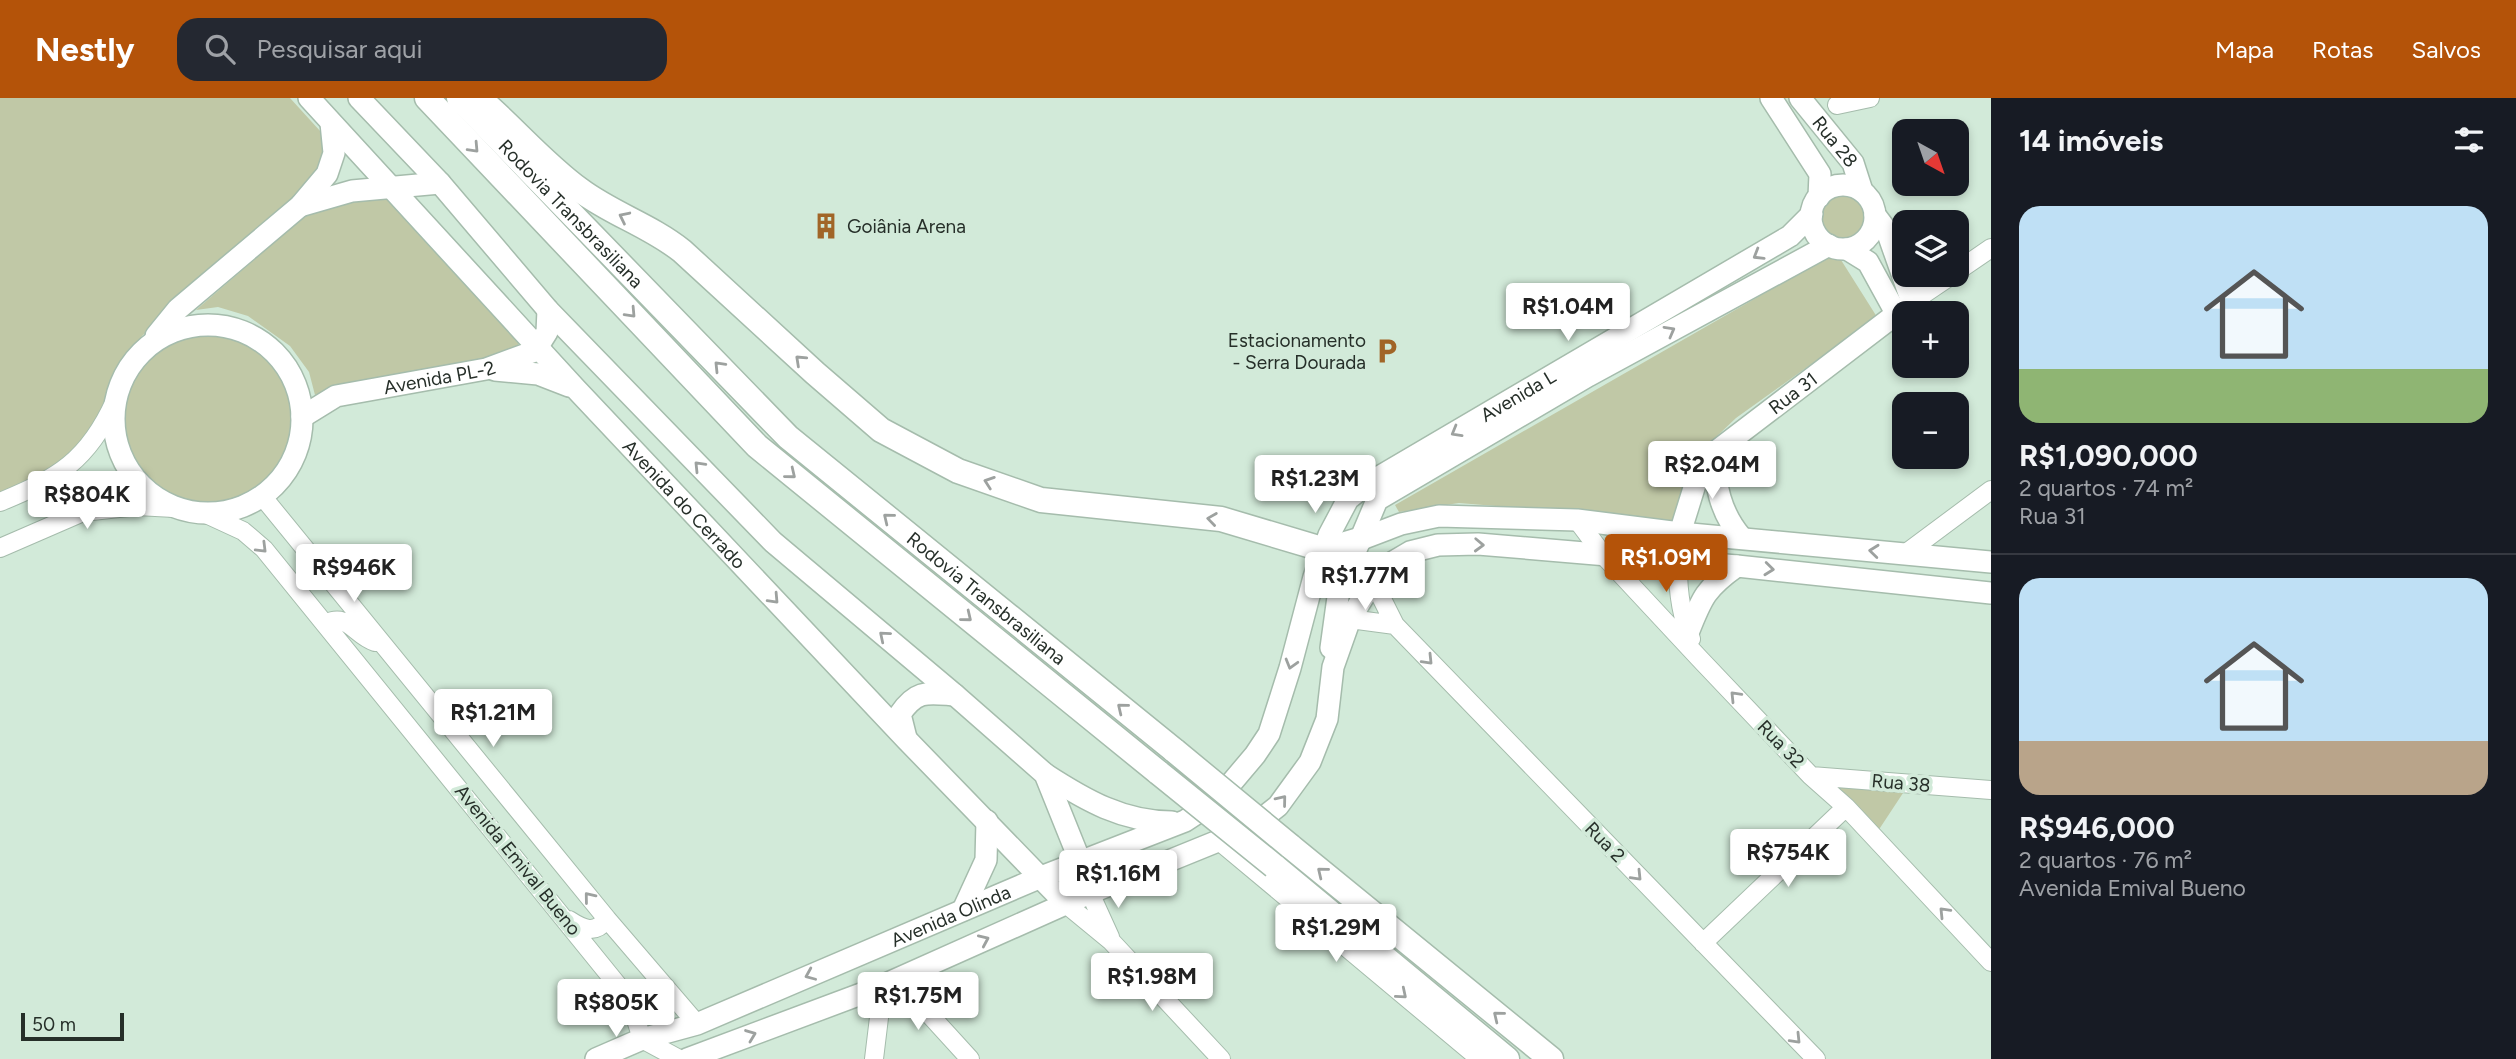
<!DOCTYPE html>
<html lang="pt">
<meta charset="utf-8">
<style>
body{margin:0;font-family:Figtree,sans-serif;background:#242831;color:#f1f3f6;height:100vh;display:flex;flex-direction:column;font-size:26px;white-space:nowrap}
*{box-sizing:border-box;margin:0}
p{font-size:23px;color:#9ea1a6}
.icon{flex:none;width:38px;height:38px;fill:none;stroke:currentColor;stroke-width:2;stroke-linecap:round;stroke-linejoin:round}
.map{position:relative;flex:1;overflow:hidden}
.side{display:flex;flex-direction:column;background:#171b24;width:525px}
.side>*{flex:none}
.needle{width:46px;rotate:140deg}
.tools{position:absolute;left:1892px;top:21px;display:grid;gap:14px}
.tools a{display:grid;place-items:center;width:77px;height:77px;border-radius:14px;background:#171b24;box-shadow:0 4px 10px #0003;font-size:35px}
.scale{position:absolute;left:21px;bottom:18px;width:103px;box-sizing:border-box;padding-left:7px;border:4px solid #262f29;border-top:0;font-size:19px;line-height:24px;white-space:nowrap;color:#262f29;-webkit-text-stroke:5px #d2ead9;paint-order:stroke}
.price{position:absolute;translate:-50% -60px;padding:0 16px;border-radius:7px;background:#fff;color:#222;font-size:23px;line-height:46px;filter:drop-shadow(0 2px 4px #0008)}
.price::after{content:'';position:absolute;left:50%;top:42px;width:21px;height:16px;margin-left:-10px;background:inherit;clip-path:polygon(0 0,100% 0,50% 100%)}
.price.current{background:#b45309;color:#fff}
ul{padding:0;list-style:none}
li{display:grid;align-content:center;gap:14px;height:371px;padding:0 28px}
li+li{border-top:2px solid #363941}
li span{display:grid;place-items:center;height:217px;border-radius:21px;color:#555}
li>.icon{margin-inline-start:auto}
span .icon{width:126px;height:126px;fill:#fffc;stroke-width:1}
li b{font-size:30px}
h2{display:flex;justify-content:space-between;align-items:center;height:84px;padding:0 28px;font-size:30px}
header{display:flex;align-items:center;gap:42px;box-sizing:border-box;height:98px;padding:0 35px;background:#b45309;color:#fff}
header strong{font-size:33px}
nav{display:flex;gap:38px;margin-inline-start:auto;font-size:24px}
.search{width:490px;height:63px;background:#242831;display:flex;align-items:center;gap:18px;box-sizing:border-box;padding:0 24px;border-radius:21px;color:#9ea1a6;font-size:26px}
main{display:flex;flex:1;min-height:0}
.map>svg:first-child{display:block}
.green{fill:#c0c8a6}
.lines{fill:none;stroke-linecap:round;stroke-linejoin:round}
.minor-casing{stroke:#a5bcac;stroke-width:20}
.major-casing{stroke:#a5bcac;stroke-width:24}
.highway-casing{stroke:#a5bcac;stroke-width:27}
.minor{stroke:#fff;stroke-width:18}
.major{stroke:#fff;stroke-width:21}
.highway{stroke:#fff;stroke-width:24}
.highway-bridge-casing{stroke:#a5bcac;stroke-width:27;stroke-linecap:butt}
.highway-bridge{stroke:#fff;stroke-width:24}
.oneway{stroke:#9da19f}
.labels{text-anchor:middle;dominant-baseline:central;stroke-width:7;stroke-linejoin:round;paint-order:stroke}
.street-label{font-size:19px;fill:#262f29;stroke:#d2ead9}
.poi-label{font-size:19px;fill:#262f29;stroke:#d2ead9;text-anchor:start}
</style>
<header>
<strong>Nestly</strong>
<div class="search"><svg class="icon" aria-label="search" viewBox="0 0 24 24"><circle cx="10" cy="10" r="6"/><path d="M15 15l6 6"/></svg>Pesquisar aqui</div>
<nav><a>Mapa</a><a>Rotas</a><a>Salvos</a></nav>
</header>
<main>
<div class="map">
<svg width="1991" height="961" viewBox="0 0 1991 961">
<rect width="100%" height="100%" fill="#d2ead9"/>
<path class="green" d="M0,0H290L321,34L329,57L318,80L142,238L110,290L94,328L66,365L0,397Z
M388,98L519,237L518,248L510,258L338,288L315,297L309,274L290,248L248,218L218,209L196,212L300,122L318,111L347,99Z
M1822 119a21 21 0 1 1 42 0a21 21 0 1 1-42 0Z
M1836,154L1877,219L1736,320L1714,341L1692,374L1675,426L1627,419L1459,405L1399,414L1395,407Z
M124 322a86 86 0 1 1 172 0a86 86 0 1 1-172 0Z
M1834,687L1905,692L1878,733Z"/>
<g class="lines">
<g class="minor-casing">
<path id="minor" d="M1837,7L1870,0
M1956,174L1991,150
M1912,204L1952,177
M262,398L607,821L697,926
M0,404C58,380 88,363 115,303
M204,415L243,433L264,451L620,890L632,909L642,941
M1577,422L1604,458L1699,560L1811,678L1846,709L1991,864
M1680,435C1676,470 1677,508 1691,541
M0,450L83,414L137,408L174,410
M1905,456L1991,392
M1373,483L1395,527
M1350,521L1395,527L1816,961
M325,526C348,514 354,537 375,544
M1811,678L1991,692
M1218,742L1480,961
M1090,795L1110,839
M1066,806L1111,843L1221,961
M569,822C583,831 595,837 607,821
M1703,845L1846,709
M897,881L970,961
M642,941L679,961
M874,961L881,903L877,890"/>
</g>
<g class="major-casing">
<g id="major">
<path id="s1" d="M309,0L576,291L906,641L1066,806"/>
<path d="M359,0L440,85L548,212L773,444L955,597L1045,676L1080,763L1090,795"/>
<path d="M1771,0L1820,76L1819,99"/>
<path id="s2" d="M1800,0L1853,65L1862,93"/>
<circle cx="1843" cy="119" r="32"/>
<path d="M300,108L352,93L440,85"/>
<path d="M1847,151L1868,164L1896,215"/>
<circle cx="208" cy="321" r="94"/>
<path d="M156,238L178,211L300,108L327,76L334,55L331,25"/>
<path d="M495,272L538,276L569,288"/>
<path id="s3" d="M302,319L336,298L486,271L535,253L547,234L548,212"/>
<path d="M1714,355C1715,387 1720,414 1741,439"/>
<path id="s4" d="M1680,435L1698,377L1714,355L1912,204L1887,133L1875,117"/>
<path d="M1317,489L1359,442L1401,426L1439,418L1577,422L1680,435L1991,464"/>
<path d="M1688,535C1702,499 1706,490 1737,468"/>
<path d="M1331,550L1339,492L1377,402L1588,278L1829,147"/>
<path d="M906,640L900,616C917,591 928,595 955,597"/>
<path d="M1045,676C1085,702 1123,724 1172,724"/>
<path d="M963,812L986,762L987,723"/>
<path id="s5" d="M596,961L642,941L697,926L1041,779L1185,723L1217,702L1255,657L1269,636L1290,570L1314,479L1329,437L1348,401L1367,386L1790,138L1812,116"/>
<path d="M687,961L877,890L1090,795L1250,730L1278,708L1310,664L1327,621L1333,569L1350,521L1373,483L1393,464L1410,454L1438,447L1478,446L1737,468L1991,495"/>
</g>
</g>
<g class="highway-casing">
<g id="highway">
<path d="M427,0L757,348L1159,675"/>
<path id="s6" d="M459,0L788,339L1175,653"/>
<path d="M479,0C514,30 543,65 580,92C612,116 651,128 682,153L815,275L881,332L958,373L1041,402L1221,421L1325,452L1359,442"/>
<path d="M1290,748L1551,961"/>
<path d="M1274,768L1507,961"/>
</g>
</g>
<use href="#minor" class="minor"/>
<use href="#major" class="major"/>
<use href="#highway" class="highway"/>
<g class="highway-bridge-casing">
<path id="highway-bridge" d="M1175,653L1290,748
M1159,675L1274,768"/>
</g>
<use href="#highway-bridge" class="highway-bridge"/>
</g>
<defs><path id="oneway-chevron" d="M-2-3.5L2.5 0L-2 3.5" fill="none" stroke-width="1.6" stroke-linecap="round" stroke-linejoin="round" transform="scale(1.75)"/></defs>
<g class="oneway">
<use href="#oneway-chevron" transform="translate(474 50) rotate(47)"/>
<use href="#oneway-chevron" transform="translate(624 119) rotate(-154)"/>
<use href="#oneway-chevron" transform="translate(1758 157) rotate(149)"/>
<use href="#oneway-chevron" transform="translate(631 215) rotate(47)"/>
<use href="#oneway-chevron" transform="translate(1670 233) rotate(-29)"/>
<use href="#oneway-chevron" transform="translate(800 262) rotate(-137)"/>
<use href="#oneway-chevron" transform="translate(719 268) rotate(-134)"/>
<use href="#oneway-chevron" transform="translate(1456 334) rotate(150)"/>
<use href="#oneway-chevron" transform="translate(699 368) rotate(-134)"/>
<use href="#oneway-chevron" transform="translate(791 376) rotate(39)"/>
<use href="#oneway-chevron" transform="translate(989 384) rotate(-161)"/>
<use href="#oneway-chevron" transform="translate(888 420) rotate(-141)"/>
<use href="#oneway-chevron" transform="translate(1212 421) rotate(-172)"/>
<use href="#oneway-chevron" transform="translate(1479 447) rotate(2)"/>
<use href="#oneway-chevron" transform="translate(262 450) rotate(45)"/>
<use href="#oneway-chevron" transform="translate(1874 453) rotate(-174)"/>
<use href="#oneway-chevron" transform="translate(1769 471) rotate(6)"/>
<use href="#oneway-chevron" transform="translate(774 501) rotate(47)"/>
<use href="#oneway-chevron" transform="translate(967 519) rotate(39)"/>
<use href="#oneway-chevron" transform="translate(884 538) rotate(-140)"/>
<use href="#oneway-chevron" transform="translate(1428 562) rotate(46)"/>
<use href="#oneway-chevron" transform="translate(1291 566) rotate(106)"/>
<use href="#oneway-chevron" transform="translate(1735 598) rotate(-134)"/>
<use href="#oneway-chevron" transform="translate(1122 610) rotate(-141)"/>
<use href="#oneway-chevron" transform="translate(1282 702) rotate(-51)"/>
<use href="#oneway-chevron" transform="translate(1322 774) rotate(-141)"/>
<use href="#oneway-chevron" transform="translate(1637 778) rotate(46)"/>
<use href="#oneway-chevron" transform="translate(589 799) rotate(-129)"/>
<use href="#oneway-chevron" transform="translate(1944 814) rotate(-134)"/>
<use href="#oneway-chevron" transform="translate(984 842) rotate(-24)"/>
<use href="#oneway-chevron" transform="translate(810 877) rotate(157)"/>
<use href="#oneway-chevron" transform="translate(1402 896) rotate(40)"/>
<use href="#oneway-chevron" transform="translate(1498 918) rotate(-141)"/>
<use href="#oneway-chevron" transform="translate(751 937) rotate(-21)"/>
<use href="#oneway-chevron" transform="translate(1796 941) rotate(46)"/>
</g>
<defs>
<g id="building-bare" transform="scale(2.1)"><path d="M-4-6H4V6H1V3H-1V6H-4ZM-2.5-4.3h1.7v1.8h-1.7ZM.8-4.3h1.7v1.8H.8ZM-2.5-1h1.7V.8h-1.7ZM.8-1h1.7V.8H.8Z" fill="#a16527" stroke="#d2ead9" stroke-width="2.5" paint-order="stroke"/></g>
<g id="parking-bare" transform="scale(2.1)"><path d="M-3.5-5.5H1a3.5 3.5 0 0 1 0 7H-1V5.5H-3.5ZM-1-3.4V-.6H.8a1.4 1.4 0 0 0 0-2.8Z" fill="#a16527" stroke="#d2ead9" stroke-width="2.5" paint-order="stroke"/></g>
</defs>
<g fill-rule="evenodd">
<use href="#building-bare" x="826" y="128"/>
<use href="#parking-bare" x="1387" y="253"/>
</g>
<g class="labels">
<g class="street-label">
<text stroke="none"><textPath href="#s2" startOffset="56">Rua 28</textPath></text>
<text stroke="none"><textPath href="#s6" startOffset="161">Rodovia Transbrasiliana</textPath></text>
<text stroke="none"><textPath href="#s3" startOffset="145">Avenida PL-2</textPath></text>
<text stroke="none"><textPath href="#s4" startOffset="187">Rua 31</textPath></text>
<text stroke="none"><textPath href="#s5" startOffset="1206">Avenida L</textPath></text>
<text stroke="none"><textPath href="#s1" startOffset="553">Avenida do Cerrado</textPath></text>
<text stroke="none"><textPath href="#s6" startOffset="728">Rodovia Transbrasiliana</textPath></text>
<text transform="translate(1781 646) rotate(46)">Rua 32</text>
<text transform="translate(1901 685) rotate(5)">Rua 38</text>
<text transform="translate(1605 744) rotate(46)">Rua 2</text>
<text transform="translate(518 762) rotate(51)">Avenida Emival Bueno</text>
<text stroke="none"><textPath href="#s5" startOffset="383">Avenida Olinda</textPath></text>
</g>
<g class="poi-label">
<text x="847" y="128">Goiânia Arena</text>
<text x="1366" y="242" text-anchor="end">Estacionamento<tspan x="1366" dy="22">- Serra Dourada</tspan></text>
</g>
</g>
</svg>
<div class="tools">
<a><svg class="needle" viewBox="-14 -14 28 28"><path d="M0-13l5 13h-10z" fill="#e53935"/><path d="M0 13l5-13h-10z" fill="#9ea1a6"/></svg></a>
<a><svg class="icon" aria-label="layers" viewBox="0 0 24 24"><path d="M12 4l9 5-9 5-9-5zM3 14l9 5 9-5"/></svg></a>
<a>+</a>
<a>−</a>
</div>
<div class="scale">50 m</div>
<b class="price" style="left:1568px;top:245px">R$1.04M</b>
<b class="price" style="left:1712px;top:403px">R$2.04M</b>
<b class="price" style="left:1315px;top:417px">R$1.23M</b>
<b class="price" style="left:87px;top:433px">R$804K</b>
<b class="price current" style="left:1666px;top:496px">R$1.09M</b>
<b class="price" style="left:354px;top:506px">R$946K</b>
<b class="price" style="left:1365px;top:514px">R$1.77M</b>
<b class="price" style="left:493px;top:651px">R$1.21M</b>
<b class="price" style="left:1788px;top:791px">R$754K</b>
<b class="price" style="left:1118px;top:812px">R$1.16M</b>
<b class="price" style="left:1336px;top:866px">R$1.29M</b>
<b class="price" style="left:1152px;top:915px">R$1.98M</b>
<b class="price" style="left:918px;top:934px">R$1.75M</b>
<b class="price" style="left:616px;top:941px">R$805K</b>
</div>
<section class="side">
<h2>14 imóveis<svg class="icon" aria-label="filters" viewBox="0 0 24 24"><path d="M4 7h16M4 17h16"/><circle cx="9" cy="7" r="2"/><circle cx="15" cy="17" r="2"/></svg></h2>
<ul>
<li><span style="background:linear-gradient(#bfe0f5 75%,#8fb573 0)"><svg class="icon" aria-label="home" viewBox="0 0 24 24"><path d="M3 11l9-7 9 7M6 9v11h12V9"/></svg></span><div><b>R$1,090,000</b><p>2 quartos · 74 m²</p><p>Rua 31</p></div></li>
<li><span style="background:linear-gradient(#bfe0f5 75%,#b9a48a 0)"><svg class="icon" aria-label="home" viewBox="0 0 24 24"><path d="M3 11l9-7 9 7M6 9v11h12V9"/></svg></span><div><b>R$946,000</b><p>2 quartos · 76 m²</p><p>Avenida Emival Bueno</p></div></li>
</ul>
</section>
</main>
